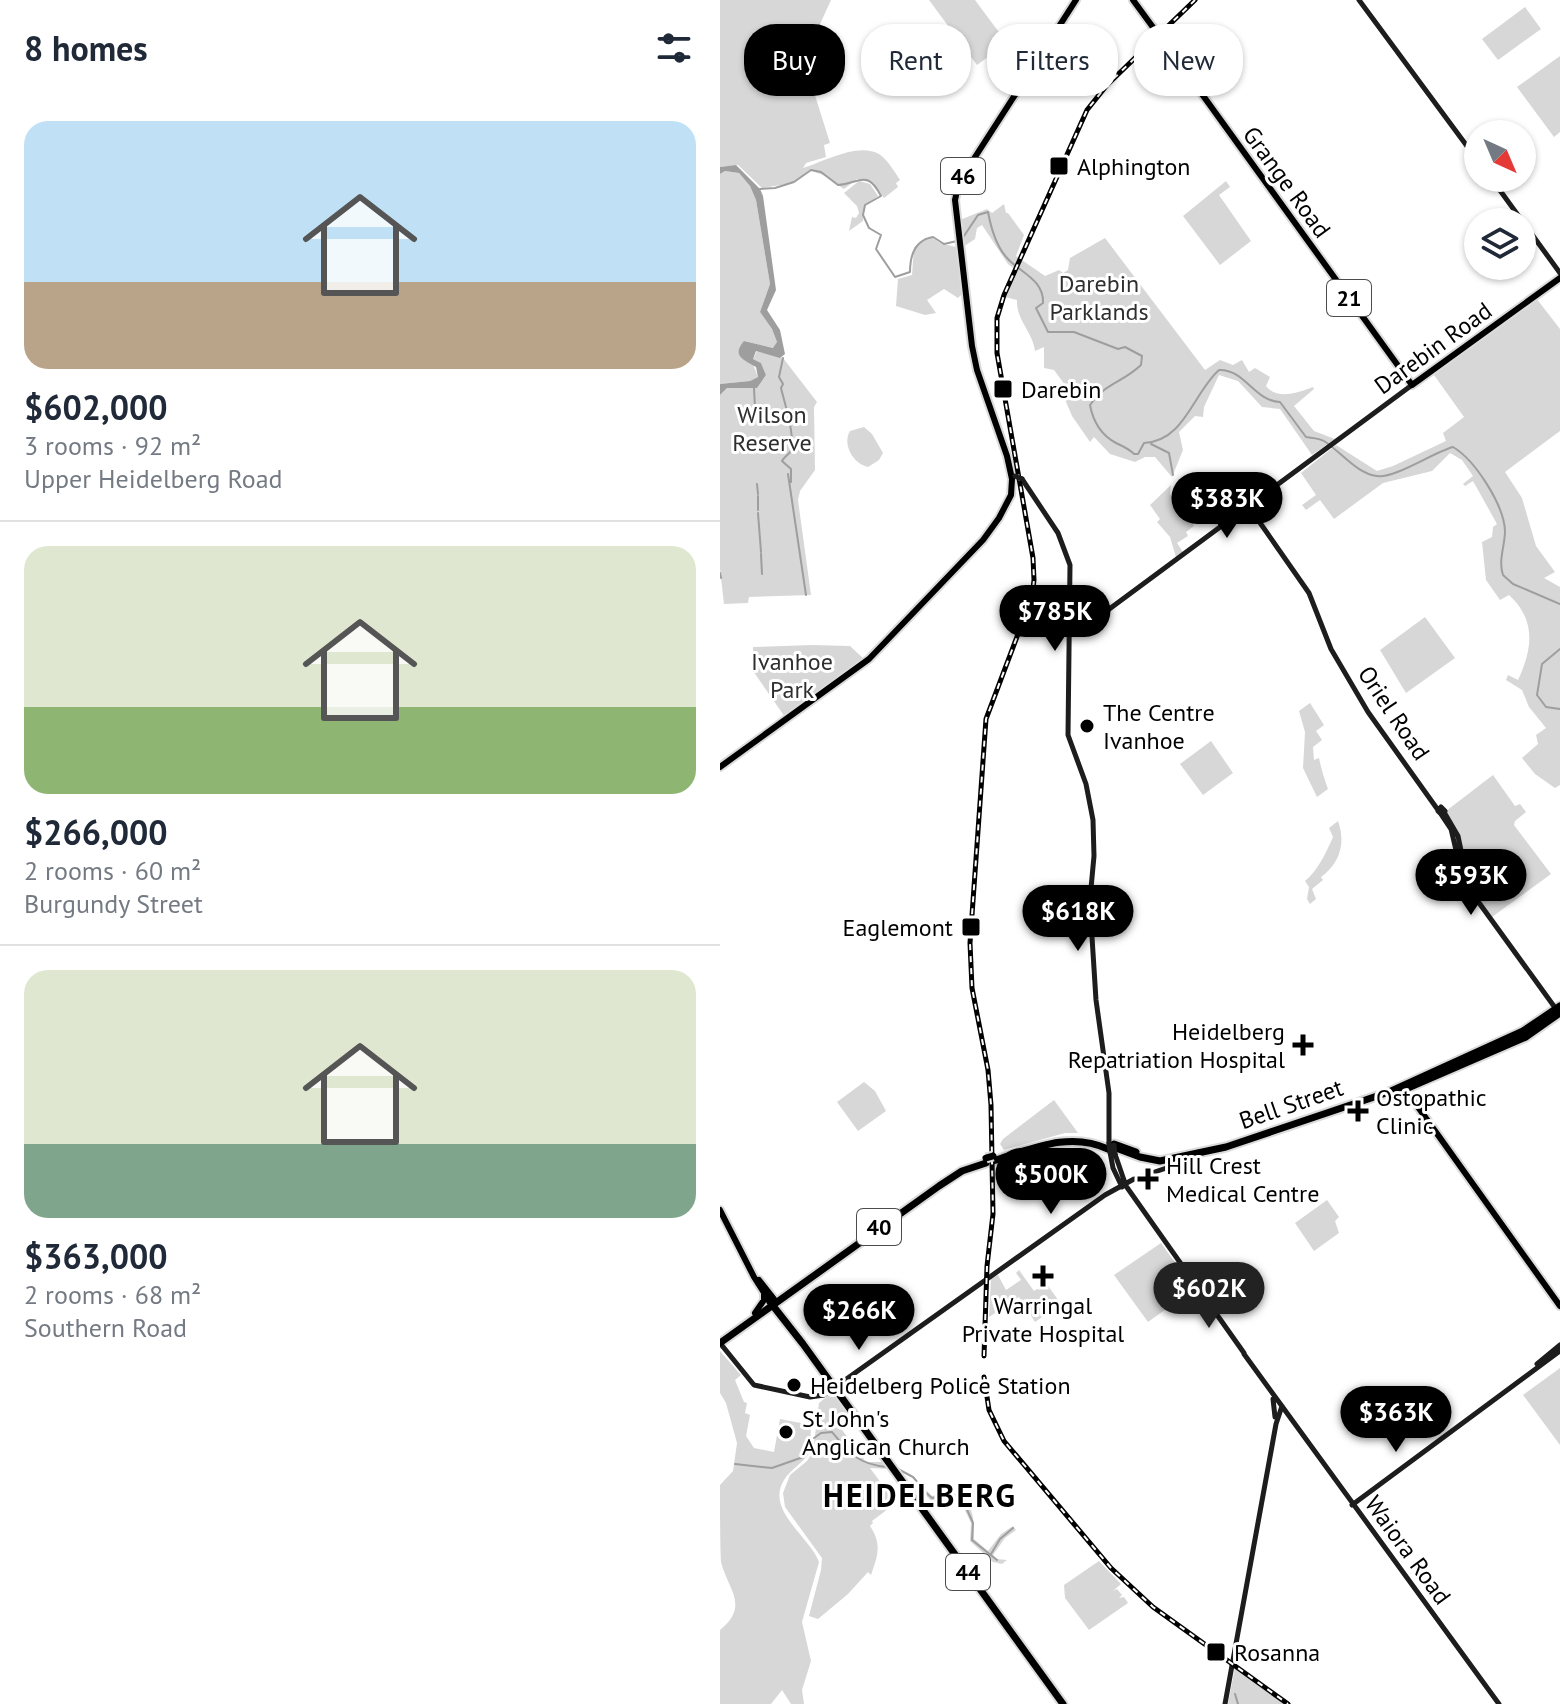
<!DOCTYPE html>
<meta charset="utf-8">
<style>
body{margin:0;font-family:"PT Sans",sans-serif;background:#f6f6f7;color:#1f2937;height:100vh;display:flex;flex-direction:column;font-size:30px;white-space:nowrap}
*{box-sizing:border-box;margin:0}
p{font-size:26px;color:#747a83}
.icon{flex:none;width:44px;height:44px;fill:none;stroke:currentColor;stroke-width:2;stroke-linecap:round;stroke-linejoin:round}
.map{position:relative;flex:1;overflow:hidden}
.side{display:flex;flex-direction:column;background:#fff;width:720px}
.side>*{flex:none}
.top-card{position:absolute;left:24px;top:24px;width:696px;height:72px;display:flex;gap:16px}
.needle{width:52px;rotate:136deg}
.buttons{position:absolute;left:744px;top:120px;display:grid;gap:16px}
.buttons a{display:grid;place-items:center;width:72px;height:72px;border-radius:50%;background:#fff;box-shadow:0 2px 6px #0004;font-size:40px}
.price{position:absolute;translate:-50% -68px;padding:0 18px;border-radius:28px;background:#000;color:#fff;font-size:26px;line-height:52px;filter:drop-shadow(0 2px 4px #0008)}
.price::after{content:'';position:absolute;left:50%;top:48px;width:24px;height:18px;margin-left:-12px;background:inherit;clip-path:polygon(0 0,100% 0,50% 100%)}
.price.on{background:#222;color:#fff}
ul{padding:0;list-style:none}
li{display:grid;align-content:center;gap:16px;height:424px;padding:0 24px}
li+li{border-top:2px solid #e0e1e3}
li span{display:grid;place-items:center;height:248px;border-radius:24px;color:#555}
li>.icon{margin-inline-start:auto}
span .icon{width:144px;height:144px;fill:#fffc;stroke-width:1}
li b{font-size:34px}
h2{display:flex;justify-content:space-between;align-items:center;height:96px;padding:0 24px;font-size:34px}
.chip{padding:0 28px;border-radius:32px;background:#fff;box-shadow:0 2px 6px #0004;font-size:28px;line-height:72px}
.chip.on{background:#000;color:#fff}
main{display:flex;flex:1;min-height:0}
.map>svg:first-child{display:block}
.green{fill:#d7d7d7}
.water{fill:#9e9e9e}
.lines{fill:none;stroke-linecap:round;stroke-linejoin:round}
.stream{stroke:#9e9e9e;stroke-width:2}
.primary-casing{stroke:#dbdbdb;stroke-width:10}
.highway-casing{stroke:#dbdbdb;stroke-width:11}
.secondary{stroke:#1d1d1d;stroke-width:5}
.primary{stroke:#000;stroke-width:6}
.highway{stroke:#000;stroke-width:7}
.rail-casing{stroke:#000;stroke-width:5}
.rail{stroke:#fff;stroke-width:2;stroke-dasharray:6;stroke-linecap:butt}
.primary-bridge-casing{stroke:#dbdbdb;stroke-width:10;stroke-linecap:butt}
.highway-bridge-casing{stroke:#dbdbdb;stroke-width:11;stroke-linecap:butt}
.secondary-bridge{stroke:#1d1d1d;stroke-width:5}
.primary-bridge{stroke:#000;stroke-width:6}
.highway-bridge{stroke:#000;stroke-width:7}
.poi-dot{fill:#000;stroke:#fff;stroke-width:3}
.labels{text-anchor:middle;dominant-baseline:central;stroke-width:6;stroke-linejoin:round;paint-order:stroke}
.shield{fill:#fff;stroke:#4c4c4c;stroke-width:2}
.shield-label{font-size:22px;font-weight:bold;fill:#000}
.poi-label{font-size:24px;fill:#000;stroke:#fff;text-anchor:start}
.street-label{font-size:24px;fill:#000;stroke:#fff}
.park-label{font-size:24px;fill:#2e2e2e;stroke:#fff}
.district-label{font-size:32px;font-weight:bold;letter-spacing:2px;fill:#000;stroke:#fff}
</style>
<main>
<section class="side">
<h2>8 homes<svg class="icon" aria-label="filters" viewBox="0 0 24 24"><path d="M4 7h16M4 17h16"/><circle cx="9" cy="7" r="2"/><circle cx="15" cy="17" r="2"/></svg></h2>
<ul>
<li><span style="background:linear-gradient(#bfe0f5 65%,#b9a48a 0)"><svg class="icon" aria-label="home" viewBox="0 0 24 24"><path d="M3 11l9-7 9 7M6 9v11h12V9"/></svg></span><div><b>$602,000</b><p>3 rooms · 92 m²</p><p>Upper Heidelberg Road</p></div></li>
<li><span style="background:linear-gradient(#dfe7d0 65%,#8fb573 0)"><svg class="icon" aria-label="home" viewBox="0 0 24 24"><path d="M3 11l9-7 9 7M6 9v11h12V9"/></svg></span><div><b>$266,000</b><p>2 rooms · 60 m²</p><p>Burgundy Street</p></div></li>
<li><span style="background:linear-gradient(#dfe7d0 70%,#7fa58c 0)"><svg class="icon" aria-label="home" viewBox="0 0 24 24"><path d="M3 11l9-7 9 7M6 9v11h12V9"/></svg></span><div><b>$363,000</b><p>2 rooms · 68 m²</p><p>Southern Road</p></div></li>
</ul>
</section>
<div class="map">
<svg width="840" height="1704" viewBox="0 0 840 1704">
<rect width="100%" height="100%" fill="#fff"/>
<path class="green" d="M0,0H111L90,46L87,70L110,143L104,145L106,157L86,163L83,168C103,162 138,142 159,154C167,159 174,171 180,180L176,183L178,187L164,198L152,183L137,179L124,189L103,175L89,170L73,183L42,188L18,165L0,167Z
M209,0H255L287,43L257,65Z
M805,7L821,29L778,60L762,39Z
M840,56V132L834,137L797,87Z
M5,171L19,173L30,186L36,200L50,284L40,312L52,329L57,342L54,348L24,341L38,377L30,381L0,384V174Z
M139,181L150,184L158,196L144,206L143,221L129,231L132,217L136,218L139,213L137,206L124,193Z
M506,181L510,187L499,195L531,241L500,265L463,216Z
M284,204L286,213H288L304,235L296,256L325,276L339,270L343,273L348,270L350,258L385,238L485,370L500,360L513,365L522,360L529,372L535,368L550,377L546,386C557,400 578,393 593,387L594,389L574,406L594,431L615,439L592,455L560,409L542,407L518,381L499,375L484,407L483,417L475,416L459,432L463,450L452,477L435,457H425L415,462L390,454L374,437L370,442L352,416L344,397L348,389L334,370L324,368V347L315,351C313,332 296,320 297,300L285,297L296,270L288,264L262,225L257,228L255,239L243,247L240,220L267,209L272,213Z
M211,237L220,243L236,247L242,294L238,298L224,289L207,300L216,313L205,315L176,306L178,279L192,275L194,247Z
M816,298L840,329V431L785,472L802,498L816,546L835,572L824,578L840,587V785L835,788L815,774L802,758L818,744L816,735L826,728L809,707L802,690L786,680L788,675L798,680C813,648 816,620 789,595L780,600L766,580L762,542L772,537L773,527L777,524L753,481L745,486L743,484L753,476L742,460L730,453L712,471L663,483L614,519L600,500L586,510L582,505L596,495L581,473L616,445L657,471L673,466L726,441L723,433L744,417L714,375Z
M37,351L63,358L97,402L94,407L95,470L80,491L78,500L91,595L29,597L28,603L4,604L0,569V395L7,388H37L46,375L41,363L33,359Z
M144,427L152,434L163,453L159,460L148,467C133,464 122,444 130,431Z
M451,485L450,494L456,502L458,501L474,526L466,532L468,536L457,543L463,552L456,557L450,537L437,522L440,519L430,505Z
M705,617L735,658L686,693L660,650Z
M92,645L130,646L144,659L65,717L33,671V647Z
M590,703L604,725L596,731L602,740L593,747L594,760L599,758C601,768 604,778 608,789L597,797L583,768L585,732L579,711Z
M491,741L513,773L483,795L460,764Z
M773,775L795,806L800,804L806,812L795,821L794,825L831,874L772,917C748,899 747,868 739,841C736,831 731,821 726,811Z
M618,821C626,843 620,863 601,877L603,880L592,889L596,899L590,904L587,899L589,887L585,881C597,872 607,851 613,837L609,828Z
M144,1082L155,1091L166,1111L138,1131L117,1102Z
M334,1100L358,1133H345L284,1150L280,1144L283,1139Z
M607,1200L619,1217L615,1221L619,1233L594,1251L575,1223Z
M441,1243L474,1289L428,1322L394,1275Z
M299,1270L314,1291L326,1283L341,1304L315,1322L299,1297L269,1317L271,1278L278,1275L286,1290L301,1280L296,1273Z
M0,1351L21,1375L15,1380L24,1402L27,1403L25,1413L30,1415L26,1436L34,1448L54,1452L60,1419L91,1425L90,1452C83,1463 71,1469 64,1480C45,1510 90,1537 99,1562L82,1622L91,1661L82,1690L84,1704H71L62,1690L51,1704H0V1630C30,1605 8,1590 1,1562C0,1545 0,1505 0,1485L13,1471L17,1443L6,1403L0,1393Z
M840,1368V1445L803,1395Z
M114,1391L128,1411L117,1419V1423L146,1462H165L170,1469L150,1468L176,1503L152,1521L153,1523L150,1526C162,1544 158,1555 151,1575L148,1572L128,1594L98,1619L89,1616L101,1570L102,1558L65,1507L63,1493L70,1475L87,1461L93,1452L99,1403Z
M204,1488L212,1496L230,1491C254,1504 254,1513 254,1539L268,1551L281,1534L293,1526L296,1530L285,1538L273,1555L277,1559L287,1560L282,1564L273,1562L250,1541L251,1523L243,1506L226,1497L214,1504L201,1490Z
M379,1561L401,1584L393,1591L397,1589L402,1595L399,1598L404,1597L408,1603L369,1630L345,1598L344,1585Z
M515,1667L564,1704H508Z"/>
<path class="water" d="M16,165L40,189L43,196L56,290L47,310L60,330L65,354L60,358L36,351L33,359L41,363L46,375L37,388H7L0,395V384L30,381L38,377L36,367C24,360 11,356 24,341L53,348L57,342L52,329L40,312L50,284L36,200L30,186L19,173L5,171L0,174V167Z"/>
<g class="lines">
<path class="stream" d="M40,189L55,188L74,182L91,170L101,172L118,185C140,183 147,169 161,196L145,205L143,215L149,228L161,235L156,249L175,277L190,272C190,255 195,240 213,237L224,244L237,241
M242,239L258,215L268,212C271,228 276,247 288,259C301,273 324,280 323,303L316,308L328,332H354L398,349L405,347L422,356L421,365C402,383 385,383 370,405C373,421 381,435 396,443C404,447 408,448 414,454H418L424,443C465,441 473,393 499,370C525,369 534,401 560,402L586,437C592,438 599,438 604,441C620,451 637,474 657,476C674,479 714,452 733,447C755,460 784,505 785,531C785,546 778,560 783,575L793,584L840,604
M63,358L59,377L63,384L61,388C64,401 77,441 70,452C68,455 64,457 62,461L71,469V482
M34,388L35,408L46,420
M431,444L449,453L453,475
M32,448V453
M68,474L86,595
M37,484L38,494
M38,496V510
M38,513L41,552
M41,554L42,574
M0,573L1,578
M840,649L822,664L817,695L826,707L840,709
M94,1438L101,1433L112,1432C130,1454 138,1464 167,1467
M15,1464L52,1468L86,1456L88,1438
M178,1469L193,1477L199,1484
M203,1490L212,1498L226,1495L245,1505L253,1523L252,1540L277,1560
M271,1554L280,1539L293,1528
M515,1694L518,1704"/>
<g class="primary-casing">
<path id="primary" d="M413,0L435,30
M440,36L692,385L840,278
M0,767L149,659L263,540L279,518L291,495L292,479L287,456L257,370L252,346L235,200L239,182L356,0
M683,1086L840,1306
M0,1210L34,1277L50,1302
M39,1280L54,1299
M35,1313L44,1300V1294"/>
</g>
<g class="highway-casing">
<path id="highway" d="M681,1091L806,1037L840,1013
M394,1144L416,1152
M396,1148L420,1157L440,1161L506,1147L669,1092L803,1031L840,1006
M273,1161C312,1149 349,1131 388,1149
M50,1302L83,1344L343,1704
M0,1343L219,1186L242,1171L266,1163"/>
</g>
<path class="secondary" d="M639,0L758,161
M771,178L840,273
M302,479L338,533L350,565L348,735L366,784L373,820L374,856L370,899L371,921L376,1000L389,1093V1143
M529,507L589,593L611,649L648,712L718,810
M350,619L359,626L365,627L692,385
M721,807L725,811L721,814L718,811Z
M724,812L738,836L749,889L836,1009
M721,814L731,829L744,884
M390,1152L393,1168L402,1187
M395,1154L406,1186L524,1353
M0,1343L34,1385L90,1397L104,1395L385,1195L414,1179L470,1160
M524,1354L779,1704
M817,1364L840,1345
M553,1399L555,1417
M632,1505L840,1351
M505,1704L556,1424L562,1406"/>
<use href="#primary" class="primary"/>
<use href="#highway" class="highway"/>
<g class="rail-casing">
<path id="rail" d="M264,1356L267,1266L273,1214L271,1105L268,1070L252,988L250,943L266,719L312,597L314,580L313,558L277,353V318L284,295L367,110L387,85L475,0
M264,1377L269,1410L284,1441L391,1568L433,1607L568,1704"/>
</g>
<use href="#rail" class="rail"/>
<g class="primary-bridge-casing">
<path id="primary-bridge" d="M435,30L440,36"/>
</g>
<g class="highway-bridge-casing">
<path id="highway-bridge" d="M266,1158L273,1156"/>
</g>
<path class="secondary-bridge" d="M295,476L302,479
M389,1143L390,1152
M394,1145L395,1154"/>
<use href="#primary-bridge" class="primary-bridge"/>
<use href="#highway-bridge" class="highway-bridge"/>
</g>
<g class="poi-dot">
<rect x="329" y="156" width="20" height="20" rx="4"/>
<rect x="273" y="379" width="20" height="20" rx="4"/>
<circle cx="367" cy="726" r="8"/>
<rect x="241" y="917" width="20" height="20" rx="4"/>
<path d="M579 1033h8v8h8v8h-8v8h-8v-8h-8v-8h8z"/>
<path d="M634 1099h8v8h8v8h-8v8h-8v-8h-8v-8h8z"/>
<path d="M424 1167h8v8h8v8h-8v8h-8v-8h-8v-8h8z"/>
<path d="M319 1264h8v8h8v8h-8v8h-8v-8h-8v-8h8z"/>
<circle cx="74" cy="1385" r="8"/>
<circle cx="66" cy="1432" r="8"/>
<rect x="486" y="1642" width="20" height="20" rx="4"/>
</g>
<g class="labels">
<g class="shield">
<rect x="221" y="158" width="44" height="36" rx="6"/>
<rect x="607" y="280" width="44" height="36" rx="6"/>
<rect x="137" y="1209" width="44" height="36" rx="6"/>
<rect x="226" y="1554" width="44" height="36" rx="6"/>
</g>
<g class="shield-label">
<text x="243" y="176">46</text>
<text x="629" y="298">21</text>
<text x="159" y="1227">40</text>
<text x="248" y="1572">44</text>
</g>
<g class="poi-label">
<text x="357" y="166">Alphington</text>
<text x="301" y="389">Darebin</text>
<text x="383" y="712">The Centre<tspan x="383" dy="28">Ivanhoe</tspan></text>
<text x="233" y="927" text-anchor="end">Eaglemont</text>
<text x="565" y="1031" text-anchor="end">Heidelberg<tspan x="565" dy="28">Repatriation Hospital</tspan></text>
<text x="656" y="1097">Ostopathic<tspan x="656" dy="28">Clinic</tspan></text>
<text x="446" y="1165">Hill Crest<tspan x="446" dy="28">Medical Centre</tspan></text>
<text x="323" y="1305" text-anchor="middle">Warringal<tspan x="323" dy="28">Private Hospital</tspan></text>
<text x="90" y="1385">Heidelberg Police Station</text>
<text x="82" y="1418">St John's<tspan x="82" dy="28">Anglican Church</tspan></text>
<text x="514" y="1652">Rosanna</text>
</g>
<g class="street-label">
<text transform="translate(567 182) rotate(54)">Grange Road</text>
<text transform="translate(713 348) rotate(-36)">Darebin Road</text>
<text transform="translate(674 713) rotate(56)">Oriel Road</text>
<text transform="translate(571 1104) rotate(-19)">Bell Street</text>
<text transform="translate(688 1550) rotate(54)">Waiora Road</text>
</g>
<g class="park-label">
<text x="379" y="283">Darebin<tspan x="379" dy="28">Parklands</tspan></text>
<text x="52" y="414">Wilson<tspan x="52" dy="28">Reserve</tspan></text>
<text x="72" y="661">Ivanhoe<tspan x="72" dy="28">Park</tspan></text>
</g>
<g class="district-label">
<text x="200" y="1495">HEIDELBERG</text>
</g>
</g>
</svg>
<div class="buttons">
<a><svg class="needle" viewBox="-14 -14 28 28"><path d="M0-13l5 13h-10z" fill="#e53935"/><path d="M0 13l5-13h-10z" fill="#747a83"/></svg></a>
<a><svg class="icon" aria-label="layers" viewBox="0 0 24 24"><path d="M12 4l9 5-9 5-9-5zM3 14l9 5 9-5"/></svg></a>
</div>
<b class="price" style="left:507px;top:540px">$383K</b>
<b class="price" style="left:335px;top:653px">$785K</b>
<b class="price" style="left:751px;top:917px">$593K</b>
<b class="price" style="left:358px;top:953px">$618K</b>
<b class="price" style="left:331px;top:1216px">$500K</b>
<b class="price on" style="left:489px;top:1330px">$602K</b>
<b class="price" style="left:139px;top:1352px">$266K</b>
<b class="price" style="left:676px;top:1454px">$363K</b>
<div class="top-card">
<a class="chip on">Buy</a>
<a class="chip">Rent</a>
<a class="chip">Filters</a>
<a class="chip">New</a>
</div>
</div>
</main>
